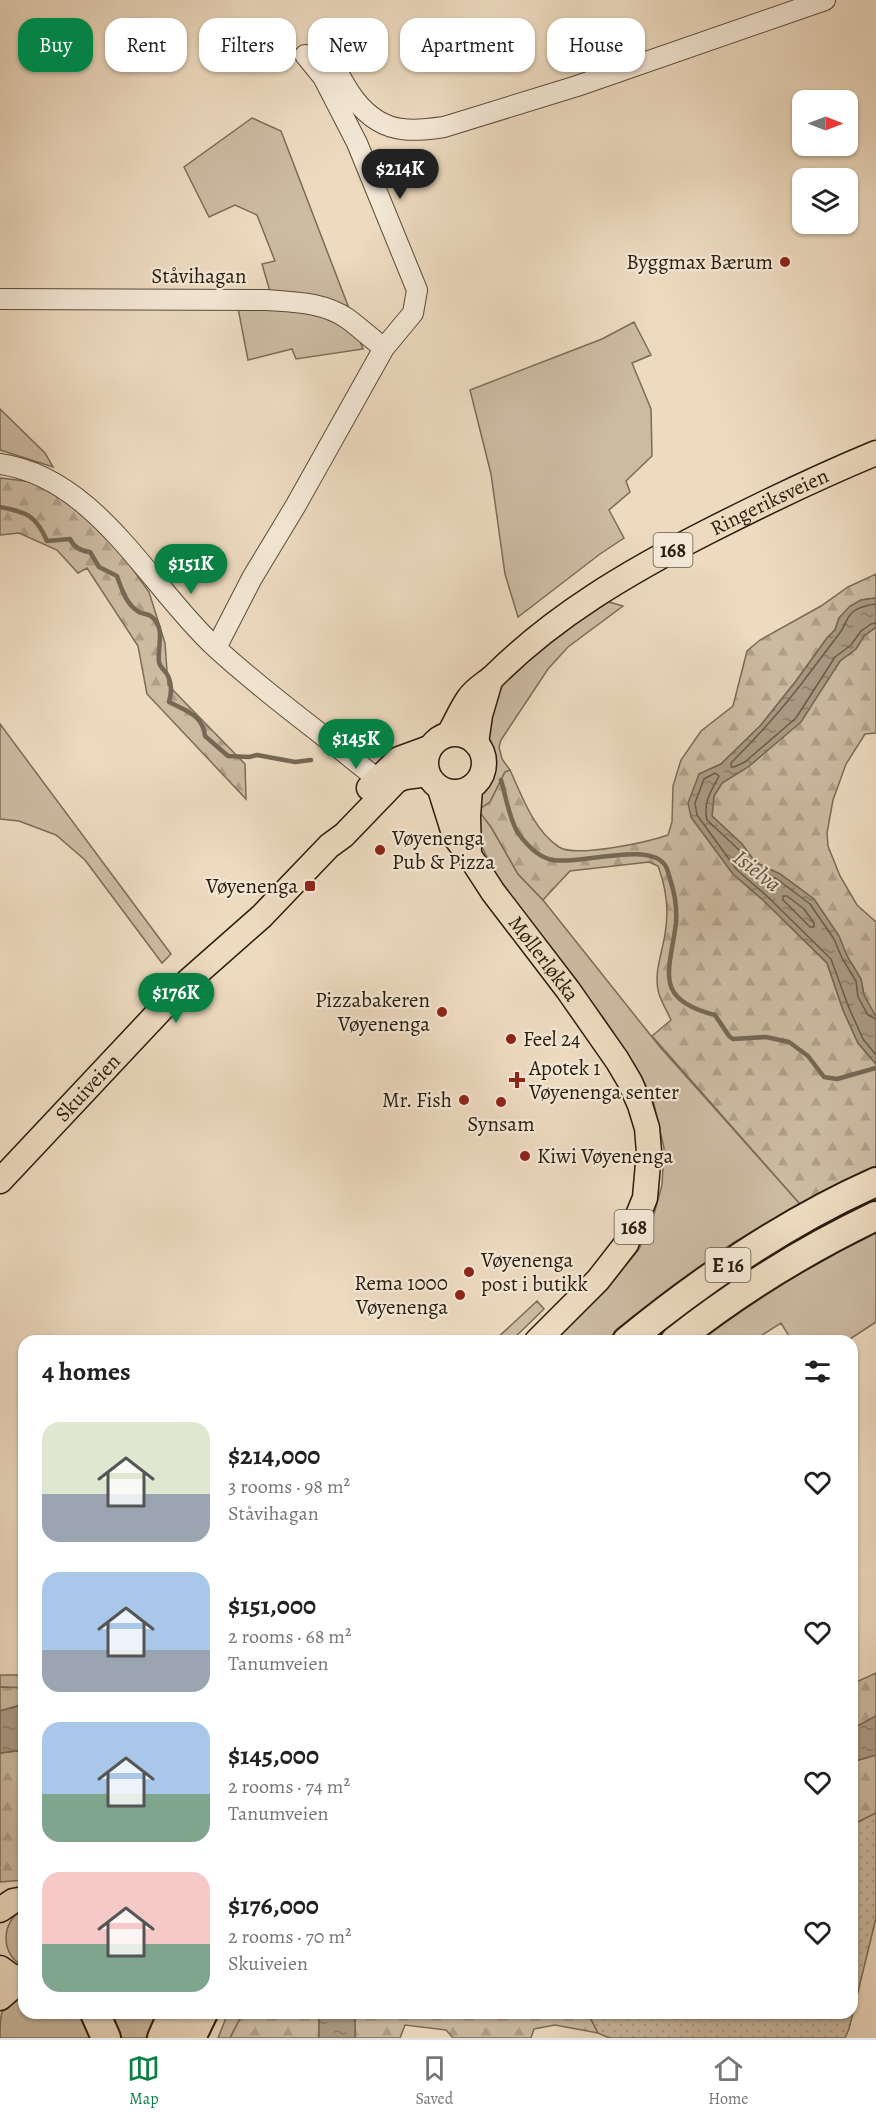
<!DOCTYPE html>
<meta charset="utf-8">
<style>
body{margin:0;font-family:Alegreya,serif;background:#f2f2f2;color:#222;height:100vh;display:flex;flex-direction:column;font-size:22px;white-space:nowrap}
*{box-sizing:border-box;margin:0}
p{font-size:20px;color:#767676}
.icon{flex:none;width:33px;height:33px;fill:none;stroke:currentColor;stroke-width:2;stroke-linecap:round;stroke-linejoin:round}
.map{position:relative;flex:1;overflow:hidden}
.details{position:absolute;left:18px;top:1335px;width:840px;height:684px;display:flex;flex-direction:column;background:#fff;border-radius:18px;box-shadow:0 2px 4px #0004}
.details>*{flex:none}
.banner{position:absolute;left:18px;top:18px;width:840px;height:54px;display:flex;gap:12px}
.needle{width:39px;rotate:90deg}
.buttons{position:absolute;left:792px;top:90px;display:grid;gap:12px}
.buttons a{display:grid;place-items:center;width:66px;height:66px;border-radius:12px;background:#fff;box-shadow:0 2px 4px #0004;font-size:30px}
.price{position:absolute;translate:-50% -51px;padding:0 14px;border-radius:21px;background:#0b8043;color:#fff;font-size:20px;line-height:39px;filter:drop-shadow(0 2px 3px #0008)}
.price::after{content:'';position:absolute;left:50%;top:36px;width:18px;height:14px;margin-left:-9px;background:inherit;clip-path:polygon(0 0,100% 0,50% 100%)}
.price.current{background:#222;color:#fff}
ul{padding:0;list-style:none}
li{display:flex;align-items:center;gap:18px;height:150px;padding:0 24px}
li span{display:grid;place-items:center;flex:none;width:168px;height:120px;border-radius:18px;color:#555}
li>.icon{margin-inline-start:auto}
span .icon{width:72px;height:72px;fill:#fffc;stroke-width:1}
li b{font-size:26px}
h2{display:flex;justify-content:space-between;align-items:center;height:72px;padding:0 24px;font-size:26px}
.pill{padding:0 21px;border-radius:18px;background:#fff;box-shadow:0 2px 4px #0004;font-size:21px;line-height:54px}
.pill.current{background:#0b8043;color:#fff}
.tabs{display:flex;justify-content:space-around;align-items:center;height:84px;border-top:2px solid #e0e0e0;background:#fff;font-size:16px;color:#767676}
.tabs a{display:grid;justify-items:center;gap:3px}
.tabs .current{color:#0b8043}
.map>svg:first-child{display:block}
.grass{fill:#ccbaa1;stroke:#7a6c58;stroke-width:1.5}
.forest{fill:url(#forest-firs);stroke:#7a6c58;stroke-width:1.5}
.park{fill:url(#park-dots);stroke:#7a6c58;stroke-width:1.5}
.water{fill:url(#water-ripples);stroke:#766854;stroke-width:1.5}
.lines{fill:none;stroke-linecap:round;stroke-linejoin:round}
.shore{stroke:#695c48;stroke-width:1.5}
.stream{stroke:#766854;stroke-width:4.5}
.minor-casing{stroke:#594c3a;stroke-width:22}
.major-casing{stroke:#281d0e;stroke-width:27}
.highway-casing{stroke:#281d0e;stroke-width:32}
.minor{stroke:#f3e7d5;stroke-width:20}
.major{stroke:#eddabf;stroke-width:24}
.highway{stroke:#eddabf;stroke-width:28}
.poi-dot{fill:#8f2418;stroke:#f3e7d5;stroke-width:2}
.labels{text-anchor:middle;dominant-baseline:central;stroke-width:4.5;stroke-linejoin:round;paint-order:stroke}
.shield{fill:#f3e7d5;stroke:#655a4a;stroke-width:1.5}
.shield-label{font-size:20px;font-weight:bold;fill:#281d0e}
.poi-label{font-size:21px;fill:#281d0e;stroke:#f3e7d5;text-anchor:end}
.street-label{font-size:21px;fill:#281d0e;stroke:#f3e7d5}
.water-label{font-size:22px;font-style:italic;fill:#5c4f3d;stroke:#f3e7d5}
</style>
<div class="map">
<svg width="876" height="2038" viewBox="0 0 876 2038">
<defs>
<pattern id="forest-firs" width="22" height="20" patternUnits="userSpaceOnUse" patternTransform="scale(1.5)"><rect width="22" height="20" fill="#ccbaa1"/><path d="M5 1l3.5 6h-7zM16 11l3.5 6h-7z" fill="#af9f89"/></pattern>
<pattern id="park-dots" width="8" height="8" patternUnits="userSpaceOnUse" patternTransform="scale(1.5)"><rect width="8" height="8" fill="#ccbaa1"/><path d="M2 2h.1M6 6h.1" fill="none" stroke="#af9f89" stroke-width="1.8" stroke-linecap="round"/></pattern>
<pattern id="water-ripples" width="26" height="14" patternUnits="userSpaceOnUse" patternTransform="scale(1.5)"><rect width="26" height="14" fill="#aa9a83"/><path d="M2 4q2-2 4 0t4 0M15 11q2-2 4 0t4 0" fill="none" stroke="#8a7d6a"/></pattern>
</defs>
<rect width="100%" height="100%" fill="#eddabf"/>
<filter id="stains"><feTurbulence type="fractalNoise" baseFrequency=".00333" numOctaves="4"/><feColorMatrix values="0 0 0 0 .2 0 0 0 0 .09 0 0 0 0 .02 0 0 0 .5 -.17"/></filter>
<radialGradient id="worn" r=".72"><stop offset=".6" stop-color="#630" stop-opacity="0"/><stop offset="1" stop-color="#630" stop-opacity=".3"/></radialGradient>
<path class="grass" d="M252,118L281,131L350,311L271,295L262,264L275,261L257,215L235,205L209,217L184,167Z
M238,308H267L325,314L359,338L363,349L296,359L292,349L248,360Z
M634,322L651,355L632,363L651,409L652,456L626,481L630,492L609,510L624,538L600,554L518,617L505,574L491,474L470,390L602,339Z
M0,409L45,453L53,467L0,450Z
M609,602L623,606L568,647L548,669L501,740L499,747L502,759L510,770L505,772L490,802L479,810L491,827L518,874L543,900L660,1047L800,1204L733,1243L665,1292L606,1341H554L606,1290L639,1249L653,1218L662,1185L664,1148L653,1100L637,1069L604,1019L500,883L479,841L476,829L480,795L494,771C492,754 484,738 486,721C490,682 540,645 569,624C581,615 594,604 609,602Z
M0,724L171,954L162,963L85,860L56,835L19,821L0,819Z
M876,1231V1322L847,1341H792L781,1323L753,1341H696C754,1301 812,1262 876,1231Z
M537,1301L544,1309L511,1341H494Z
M0,1675H24V1688L0,1687Z
M24,1910V1966C0,1957 0,1919 24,1910Z
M24,1992V2013H82L94,2038H0C0,2007 0,2010 24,1992Z
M107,2013H158L146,2038H116Z
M228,2013H243L230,2038H218Z"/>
<path class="forest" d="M0,478L42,483L98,520L149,592L165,643L168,685L245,764L246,799L147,694L138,646L87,568L78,573L57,550L19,533L0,535Z
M876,574V598L861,600L839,618L835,630L827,638L796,681L761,725L721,764L699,774L691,817L733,874L764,901L827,963L843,1010L858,1043L876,1064V1167L800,1204L652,1036L671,1020C667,1011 662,1003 659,994C653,975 662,954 665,934C669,912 666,887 658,866L649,862L570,871L543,900L518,874L491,827L478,810L490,802L505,772L510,770C522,796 534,831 559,847C576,858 648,842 668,835L672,822L673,786L681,760L701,731L733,706L747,651L760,640L821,606L848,587Z
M876,627V733L865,734L846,764L833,800L827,833L828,846L840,876L857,905L876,922V1017L864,995L861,979L847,956L839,936L814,899L780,874L755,862L742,844L712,816L714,796L722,783L748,767L800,722L840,661L856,649L864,636Z
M876,1673V1716L852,1729V1684Z
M0,1687L24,1688V1704L0,1711Z
M24,1750V1880L0,1882V1753Z
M876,1755V1813L852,1825V1762Z
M243,2013H319V2038H230Z
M355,2013H588L598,2033L555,2025L534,2029L531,2038H453L446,2030L405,2025L400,2038H355Z"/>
<path class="park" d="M876,1813V1918L849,2029L845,2038H609L598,2033L588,2013H852V1825Z"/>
<path class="water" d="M876,598V627L864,636L856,649L840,661L801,722L748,767L722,783L714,796L712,816L742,844L755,862L780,874L814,899L839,936L847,956L861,979L864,995L876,1017V1064L858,1043L843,1010L827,963L764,901L733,874L691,817L688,803L699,774L721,764L761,725L796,681L827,638L835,630L839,618L850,606L861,600Z
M24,1704V1750L0,1753V1711Z
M876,1716V1755L852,1762V1729Z
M319,2013H355V2038H319Z"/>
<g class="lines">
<path class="shore" d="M876,604C868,605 861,606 854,611C845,618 846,626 839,634C830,646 820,659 811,671C787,704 760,734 731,763V767H734L745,762L796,718L835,657L851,645L861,631L871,624L876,623
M783,896H787L804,909L814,923V927H810L783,900Z
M876,1019L868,1015L858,997L856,981L842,958L834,939L810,904L777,879L752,866L738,849L707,820C703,802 711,791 719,776L715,773L704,779L695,803L697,815L737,870L768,897L831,959L849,1008L863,1039L876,1055"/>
<path class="stream" d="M0,507C26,512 36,515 47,541L70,539C74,548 81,551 90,552L99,567L117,576C122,590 126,604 139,612C143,614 149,614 152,617C166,629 157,647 159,662C160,667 164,670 167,674C172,683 172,692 169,702C186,711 203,715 205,736L228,756L249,757L257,755L295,762L311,760
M501,780C506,797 509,818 518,833C526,844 539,858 553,860C579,865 649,841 665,865C668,869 669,877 671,882C675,895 677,909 676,923C670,971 652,999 715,1015L729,1036L733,1039L766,1037L789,1042L808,1056L824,1077L837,1079L876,1068"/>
<g class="minor-casing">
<path id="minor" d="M322,40C339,75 358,124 402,129C416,131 430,129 444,127L577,86L825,0
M305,55L323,77L357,143L417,290L413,313L384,348
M0,299L266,300C294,302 324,302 348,319C360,328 372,339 384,348L296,505L252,578L216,648
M0,464C97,478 149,586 215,647C270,698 332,740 389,789"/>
</g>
<g class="major-casing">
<g id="major">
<circle cx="455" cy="763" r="29"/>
<path id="s1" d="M449,734C456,722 461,709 469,698C475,689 485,684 493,677C555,615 629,572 707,532C762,504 818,477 876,453"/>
<path d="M476,743L480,715L490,681"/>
<path d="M369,788L399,759L429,748"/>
<path id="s2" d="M440,789L455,837L469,855L493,892L568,990L617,1060L630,1082L640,1105L647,1128L649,1152L645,1198L626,1244L598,1280L537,1341"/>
<path d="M469,855L468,816L470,788"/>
<path id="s3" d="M0,1181L186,983L262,916L329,846L344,835L397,780L405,777L427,774"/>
<path d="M0,1910L13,1901L24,1899"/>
<path d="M0,1968L11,1976L24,1979"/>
<path d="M0,1998L22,1979"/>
</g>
</g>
<g class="highway-casing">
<path id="highway" d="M627,1341C703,1279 786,1222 876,1182
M675,1341C737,1292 805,1250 876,1216
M95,2013L106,2038
M162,2038L173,2013
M191,2038L203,2013"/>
</g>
<use href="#minor" class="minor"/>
<use href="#major" class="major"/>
<use href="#highway" class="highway"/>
</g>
<g class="poi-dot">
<circle cx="785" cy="262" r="6"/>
<circle cx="380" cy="850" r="6"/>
<rect x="304" y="880" width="12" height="12" rx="3"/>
<circle cx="442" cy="1012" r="6"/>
<circle cx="511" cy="1039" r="6"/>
<path d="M514 1071h6v6h6v6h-6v6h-6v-6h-6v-6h6z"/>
<circle cx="464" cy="1100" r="6"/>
<circle cx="501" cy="1102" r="6"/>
<circle cx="525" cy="1156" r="6"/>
<circle cx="469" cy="1272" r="6"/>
<circle cx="460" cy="1295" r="6"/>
</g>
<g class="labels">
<g class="shield">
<rect x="653.5" y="533" width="39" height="34" rx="4.5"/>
<rect x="614.5" y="1210" width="39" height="34" rx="4.5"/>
<rect x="705.5" y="1248" width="45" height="34" rx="4.5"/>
</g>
<g class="shield-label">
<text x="673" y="550">168</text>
<text x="634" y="1227">168</text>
<text x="728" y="1265">E 16</text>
</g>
<g class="poi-label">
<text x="773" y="262">Byggmax Bærum</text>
<text x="392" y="838" text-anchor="start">Vøyenenga<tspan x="392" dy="24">Pub &amp; Pizza</tspan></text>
<text x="298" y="886">Vøyenenga</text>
<text x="430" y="1000">Pizzabakeren<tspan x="430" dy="24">Vøyenenga</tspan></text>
<text x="523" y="1039" text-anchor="start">Feel 24</text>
<text x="529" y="1068" text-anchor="start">Apotek 1<tspan x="529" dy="24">Vøyenenga senter</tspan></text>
<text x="452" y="1100">Mr. Fish</text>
<text x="501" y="1124" text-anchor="middle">Synsam</text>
<text x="537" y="1156" text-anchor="start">Kiwi Vøyenenga</text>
<text x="481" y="1260" text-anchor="start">Vøyenenga<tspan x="481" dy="24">post i butikk</tspan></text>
<text x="448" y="1283">Rema 1000<tspan x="448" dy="24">Vøyenenga</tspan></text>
</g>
<g class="street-label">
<text x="199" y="276">Ståvihagan</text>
<text stroke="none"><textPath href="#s1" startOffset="402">Ringeriksveien</textPath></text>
<text stroke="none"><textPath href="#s2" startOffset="201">Møllerløkka</textPath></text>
<text stroke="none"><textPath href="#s3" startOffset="128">Skuiveien</textPath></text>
</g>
<g class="water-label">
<text transform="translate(757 871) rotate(38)">Isielva</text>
</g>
</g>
<rect width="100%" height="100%" filter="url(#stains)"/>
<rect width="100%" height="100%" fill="url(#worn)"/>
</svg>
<div class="buttons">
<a><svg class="needle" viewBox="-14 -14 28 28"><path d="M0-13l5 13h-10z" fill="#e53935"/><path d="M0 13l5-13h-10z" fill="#767676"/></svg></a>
<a><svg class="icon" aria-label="layers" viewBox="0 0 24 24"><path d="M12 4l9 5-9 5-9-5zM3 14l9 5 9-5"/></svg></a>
</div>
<b class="price current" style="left:400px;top:200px">$214K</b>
<b class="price" style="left:191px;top:595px">$151K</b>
<b class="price" style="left:356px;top:770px">$145K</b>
<b class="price" style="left:176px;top:1024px">$176K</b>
<div class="banner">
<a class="pill current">Buy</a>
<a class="pill">Rent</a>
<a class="pill">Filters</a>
<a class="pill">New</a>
<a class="pill">Apartment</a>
<a class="pill">House</a>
</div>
<section class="details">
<h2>4 homes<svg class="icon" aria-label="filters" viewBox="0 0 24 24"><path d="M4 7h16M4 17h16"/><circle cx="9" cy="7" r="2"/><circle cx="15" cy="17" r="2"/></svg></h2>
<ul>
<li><span style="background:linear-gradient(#dfe7d0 60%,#9aa5b1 0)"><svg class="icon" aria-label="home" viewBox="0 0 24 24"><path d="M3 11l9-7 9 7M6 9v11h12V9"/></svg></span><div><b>$214,000</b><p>3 rooms · 98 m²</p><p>Ståvihagan</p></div><svg class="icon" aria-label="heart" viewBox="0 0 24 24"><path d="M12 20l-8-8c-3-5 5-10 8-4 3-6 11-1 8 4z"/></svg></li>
<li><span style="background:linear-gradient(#a9c7e8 65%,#9aa5b1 0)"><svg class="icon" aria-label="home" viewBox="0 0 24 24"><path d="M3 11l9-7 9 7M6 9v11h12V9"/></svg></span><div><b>$151,000</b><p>2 rooms · 68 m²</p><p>Tanumveien</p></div><svg class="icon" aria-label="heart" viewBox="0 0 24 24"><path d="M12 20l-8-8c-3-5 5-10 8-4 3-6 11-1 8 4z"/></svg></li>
<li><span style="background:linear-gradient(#a9c7e8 60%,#7fa58c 0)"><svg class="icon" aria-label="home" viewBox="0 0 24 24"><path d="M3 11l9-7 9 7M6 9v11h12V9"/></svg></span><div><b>$145,000</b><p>2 rooms · 74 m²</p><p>Tanumveien</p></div><svg class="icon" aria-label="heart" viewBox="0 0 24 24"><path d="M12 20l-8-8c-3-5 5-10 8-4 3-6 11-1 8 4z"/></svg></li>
<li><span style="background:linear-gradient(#f6c9c9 60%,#7fa58c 0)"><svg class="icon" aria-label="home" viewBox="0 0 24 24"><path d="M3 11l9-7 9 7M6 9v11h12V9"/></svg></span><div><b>$176,000</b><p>2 rooms · 70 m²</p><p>Skuiveien</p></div><svg class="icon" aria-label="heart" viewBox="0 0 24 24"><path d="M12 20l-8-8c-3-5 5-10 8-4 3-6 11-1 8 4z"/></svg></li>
</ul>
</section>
</div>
<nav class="tabs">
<a class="current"><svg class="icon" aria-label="map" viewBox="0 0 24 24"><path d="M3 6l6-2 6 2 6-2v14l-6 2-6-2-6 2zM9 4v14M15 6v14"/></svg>Map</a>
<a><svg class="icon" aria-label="saved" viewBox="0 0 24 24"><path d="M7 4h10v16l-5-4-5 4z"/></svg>Saved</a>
<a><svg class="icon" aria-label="home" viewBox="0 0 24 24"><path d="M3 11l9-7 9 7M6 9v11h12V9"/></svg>Home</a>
</nav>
